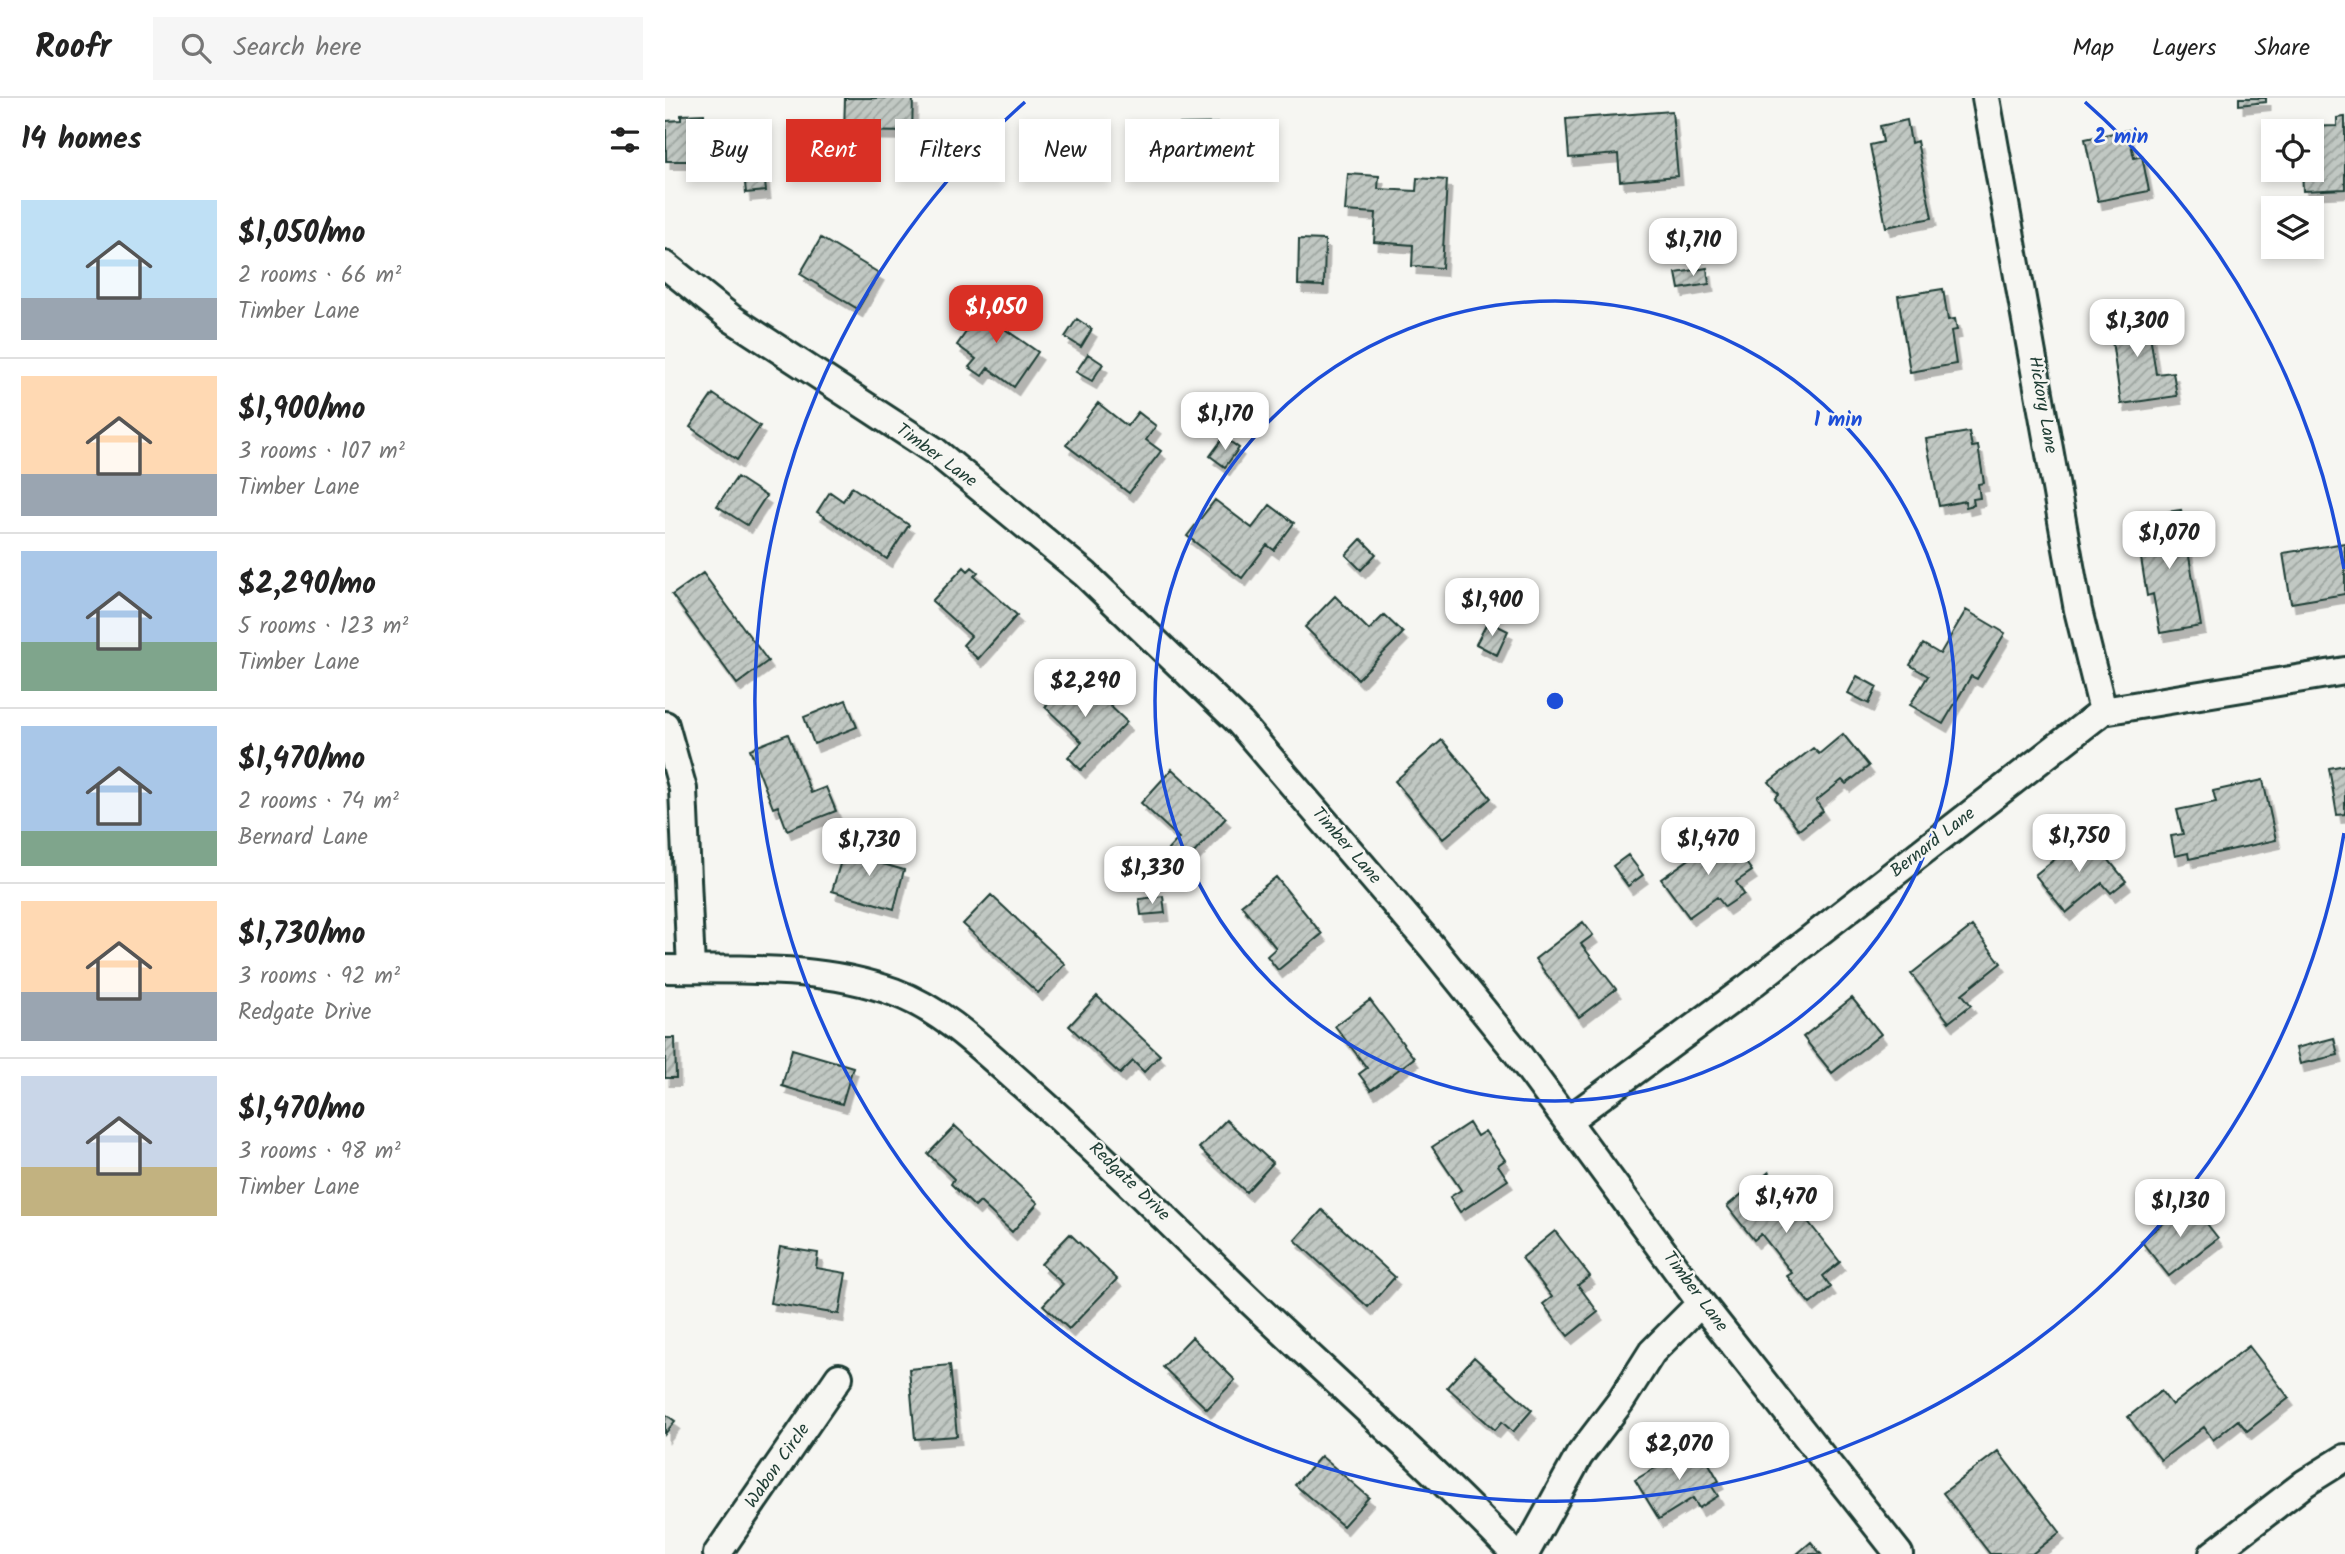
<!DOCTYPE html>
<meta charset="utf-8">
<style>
body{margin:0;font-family:Kalam,sans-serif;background:#f6f6f6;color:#222;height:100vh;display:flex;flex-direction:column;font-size:26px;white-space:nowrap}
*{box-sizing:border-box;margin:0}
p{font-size:23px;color:#767676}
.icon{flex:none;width:38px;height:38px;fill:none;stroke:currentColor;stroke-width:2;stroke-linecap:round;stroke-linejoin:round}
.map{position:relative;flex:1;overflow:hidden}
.sheet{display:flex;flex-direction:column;background:#fff;width:665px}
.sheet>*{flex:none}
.banner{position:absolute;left:21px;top:21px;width:665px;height:63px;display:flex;gap:14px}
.fabs{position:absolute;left:1596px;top:21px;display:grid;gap:14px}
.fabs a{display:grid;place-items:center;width:63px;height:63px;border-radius:0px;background:#fff;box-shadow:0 4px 10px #0003;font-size:35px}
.price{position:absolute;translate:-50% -60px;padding:0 16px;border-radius:14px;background:#fff;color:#222;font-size:23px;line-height:46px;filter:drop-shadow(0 2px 4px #0008)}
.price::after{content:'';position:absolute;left:50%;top:42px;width:21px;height:16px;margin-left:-10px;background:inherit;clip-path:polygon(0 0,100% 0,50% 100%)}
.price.on{background:#d93025;color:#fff}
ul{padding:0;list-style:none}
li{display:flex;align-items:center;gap:21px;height:175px;padding:0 21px}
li+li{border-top:2px solid #e0e0e0}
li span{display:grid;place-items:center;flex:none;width:196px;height:140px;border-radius:0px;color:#555}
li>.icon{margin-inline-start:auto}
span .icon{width:84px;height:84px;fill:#fffc;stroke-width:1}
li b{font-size:30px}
h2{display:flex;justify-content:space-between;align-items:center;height:84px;padding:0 21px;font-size:30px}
.chip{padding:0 24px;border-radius:0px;background:#fff;box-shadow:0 4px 10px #0003;font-size:24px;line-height:63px}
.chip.on{background:#d93025;color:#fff}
header{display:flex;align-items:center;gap:42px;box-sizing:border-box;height:98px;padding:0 35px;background:#fff;border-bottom:2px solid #e0e0e0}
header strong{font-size:33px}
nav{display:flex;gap:38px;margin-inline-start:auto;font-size:24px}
.search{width:490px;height:63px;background:#f6f6f6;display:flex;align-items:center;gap:18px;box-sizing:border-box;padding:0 24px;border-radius:0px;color:#767676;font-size:26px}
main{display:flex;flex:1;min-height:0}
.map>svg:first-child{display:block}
.building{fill:url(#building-hatch);stroke:#1f3d34;stroke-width:2;filter:url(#shadow)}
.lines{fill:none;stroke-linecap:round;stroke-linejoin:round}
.street-casing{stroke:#1f3d34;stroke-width:32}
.street{stroke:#f6f6f2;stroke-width:26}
.ring{fill:none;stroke:#1d4ed8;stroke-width:3.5}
.labels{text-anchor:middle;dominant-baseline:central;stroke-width:5;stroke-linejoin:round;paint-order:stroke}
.street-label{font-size:18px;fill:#1f3d34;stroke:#f6f6f2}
.centre{fill:#1d4ed8;stroke:#f6f6f2;stroke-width:3.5}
.ring-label{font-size:21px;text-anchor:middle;font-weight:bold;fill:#1d4ed8;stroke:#f6f6f2;stroke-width:5;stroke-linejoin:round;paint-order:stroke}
</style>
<header>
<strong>Roofr</strong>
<div class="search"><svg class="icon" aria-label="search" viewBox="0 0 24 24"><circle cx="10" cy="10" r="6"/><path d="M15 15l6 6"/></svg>Search here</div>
<nav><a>Map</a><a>Layers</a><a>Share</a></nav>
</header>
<main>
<section class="sheet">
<h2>14 homes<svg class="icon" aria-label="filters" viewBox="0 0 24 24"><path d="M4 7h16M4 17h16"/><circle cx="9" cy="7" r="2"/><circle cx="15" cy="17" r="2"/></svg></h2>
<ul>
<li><span style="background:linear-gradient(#bfe0f5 70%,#9aa5b1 0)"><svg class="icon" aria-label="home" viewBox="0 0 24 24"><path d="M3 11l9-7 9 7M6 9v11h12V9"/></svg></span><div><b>$1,050/mo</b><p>2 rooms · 66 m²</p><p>Timber Lane</p></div></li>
<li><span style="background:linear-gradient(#ffd9b3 70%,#9aa5b1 0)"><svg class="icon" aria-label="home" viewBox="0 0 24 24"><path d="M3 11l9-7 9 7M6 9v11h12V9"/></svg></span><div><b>$1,900/mo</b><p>3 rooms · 107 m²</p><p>Timber Lane</p></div></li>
<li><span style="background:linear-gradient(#a9c7e8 65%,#7fa58c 0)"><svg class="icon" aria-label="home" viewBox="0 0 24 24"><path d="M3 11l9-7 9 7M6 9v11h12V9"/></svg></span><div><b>$2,290/mo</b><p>5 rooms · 123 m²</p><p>Timber Lane</p></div></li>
<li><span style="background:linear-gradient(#a9c7e8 75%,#7fa58c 0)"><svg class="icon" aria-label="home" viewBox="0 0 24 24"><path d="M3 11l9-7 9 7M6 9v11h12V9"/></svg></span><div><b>$1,470/mo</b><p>2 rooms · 74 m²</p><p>Bernard Lane</p></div></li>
<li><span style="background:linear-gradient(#ffd9b3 65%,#9aa5b1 0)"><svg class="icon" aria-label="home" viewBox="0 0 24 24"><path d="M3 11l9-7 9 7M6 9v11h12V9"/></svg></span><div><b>$1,730/mo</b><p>3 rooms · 92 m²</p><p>Redgate Drive</p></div></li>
<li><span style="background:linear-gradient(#c9d6e8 65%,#c2b280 0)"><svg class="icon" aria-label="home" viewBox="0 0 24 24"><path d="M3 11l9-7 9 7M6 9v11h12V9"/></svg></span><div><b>$1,470/mo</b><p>3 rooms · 98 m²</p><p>Timber Lane</p></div></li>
</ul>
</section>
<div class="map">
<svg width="1680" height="1456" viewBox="0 0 1680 1456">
<defs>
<pattern id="building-hatch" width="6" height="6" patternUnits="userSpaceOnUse" patternTransform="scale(1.75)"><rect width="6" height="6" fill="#c1c8c3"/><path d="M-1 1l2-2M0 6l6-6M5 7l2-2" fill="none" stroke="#9ca49f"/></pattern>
<filter id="shadow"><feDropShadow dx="4.5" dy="8" stdDeviation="0" flood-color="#0004"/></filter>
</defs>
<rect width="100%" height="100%" fill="#f6f6f2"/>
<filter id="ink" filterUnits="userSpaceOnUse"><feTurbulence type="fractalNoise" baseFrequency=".0143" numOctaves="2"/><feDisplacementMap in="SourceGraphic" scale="14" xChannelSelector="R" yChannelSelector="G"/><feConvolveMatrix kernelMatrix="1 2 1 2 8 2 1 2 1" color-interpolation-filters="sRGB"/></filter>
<g filter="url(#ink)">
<path class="building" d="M180,0H248L247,34L179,33Z
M1574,0H1601V4L1574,7Z
M1007,13L1013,78L955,83L953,56L904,60L901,21Z
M39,16V22H64L63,32L100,31V65H77V52L62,51L61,63H1V23L16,22V17Z
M1680,19V91L1638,93L1637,72H1647V33H1635V29L1672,28V20Z
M361,22L433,28L429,73L357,67Z
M1242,22L1246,45L1252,43L1267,120L1221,129L1205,47L1218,44L1215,28Z
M591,25L592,71L515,72V26Z
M1463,32L1469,60L1477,58L1484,93L1433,103L1420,41Z
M99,75L101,93L81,95L79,76Z
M683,76L714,78L713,91L751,93L752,80L782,82L777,170L747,168L748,147L709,144L711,115L680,113Z
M156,140L214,175L193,211L135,176Z
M634,141L660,142L659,188L633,187Z
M1042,170L1044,186L1014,191L1011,175Z
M1278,191L1283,222L1290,221L1292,232L1286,233L1291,266L1245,274L1233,198Z
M327,197L346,210L334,227L373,254L349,289L323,270L317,278L304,269L311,261L292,247Z
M1481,210L1491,276L1508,274L1512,298L1456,306L1443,215Z
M412,221L427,231L416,249L400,239Z
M423,256L438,266L427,283L411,274Z
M48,296L95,328L72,362L25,329Z
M433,305L462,328L473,314L491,328L481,342L496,353L464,395L401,347Z
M1304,334L1307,349L1313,348L1319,385L1313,386L1315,400L1308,401L1309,407L1301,409L1300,403L1274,408L1261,341Z
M559,339L574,350L560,369L545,358Z
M72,379L101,398L82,427L52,408Z
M187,389L244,427L222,461L152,414L165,394L178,403Z
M550,402L587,430L605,407L629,425L609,452L602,447L577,480L522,438Z
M1516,412L1536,528L1495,535L1488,496L1482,498L1475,454L1481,453L1475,418Z
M696,441L711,456L696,472L681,457Z
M1680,445V496L1626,505L1618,455Z
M299,469L303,473L307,469L313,474L309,478L352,517L313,561L298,547L306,538L267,503Z
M38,475L103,563L72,586L7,497Z
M670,498L704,532L719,517L738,535L693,581L640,529Z
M1301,512L1340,535L1312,581L1306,578L1278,626L1245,607L1263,578L1245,567L1258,546L1275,556Z
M823,523L843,533L832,557L811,546Z
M411,575L462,624L416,672L403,659L417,644L380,609Z
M1192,578L1212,589L1204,606L1183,595Z
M181,602L192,629L149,646L139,619Z
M123,636L146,695L161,689L171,713L122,732L113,708L108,710L85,651Z
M1178,636L1204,668L1181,686L1177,682L1151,703L1158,713L1134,732L1110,700L1114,696L1104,684L1148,650L1154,656Z
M777,642L826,700L778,741L730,683Z
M1680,667V716L1672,717L1664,670Z
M507,671L561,720L514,771L499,756L514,740L476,705Z
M1598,682L1611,742L1524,761L1523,755L1510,758L1506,738L1518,736L1512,712L1551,704L1548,693Z
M1422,735L1461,783L1446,795L1437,785L1401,815L1370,777Z
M1060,736L1087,773L1071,784L1079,796L1060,809L1052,799L1024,819L996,781Z
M198,742L215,747L211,764L239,772L229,811L167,793L178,756L193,760Z
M963,757L978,777L963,788L948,768Z
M611,779L657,836L613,872L602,858L611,850L576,807Z
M326,797L400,866L373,895L298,826Z
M498,798L500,815L476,817L474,801Z
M918,824L928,837L916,846L951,891L914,919L870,861Z
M1307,828L1336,865L1297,896L1306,907L1284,924L1246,876Z
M432,898L495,957L479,974L468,963L455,976L404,928Z
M1187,900L1216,936L1167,975L1138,939Z
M705,902L749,960L706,992L694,976L702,970L670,928Z
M0,940H10L11,980H0Z
M1669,940L1673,957L1635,966L1631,950Z
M127,951L188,969L177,1006L117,988Z
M561,1022L608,1065L581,1094L534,1050Z
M804,1025L812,1038L820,1033L840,1062L833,1067L843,1082L795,1114L785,1099L796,1092L767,1049Z
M290,1028L373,1105L347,1134L315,1104L310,1109L286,1086L289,1081L263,1056Z
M1104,1074L1175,1164L1158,1178L1166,1189L1145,1206L1122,1178L1127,1175L1096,1136L1089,1142L1062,1108Z
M1525,1104L1553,1140L1504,1178L1476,1143Z
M657,1112L730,1179L703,1209L630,1142Z
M890,1133L925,1178L913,1187L933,1214L903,1238L878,1206L887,1199L857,1160Z
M405,1136L452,1181L404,1231L378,1207L398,1186L376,1166Z
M115,1149L153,1155L151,1170L181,1175L174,1216L105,1205Z
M527,1239L570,1282L542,1311L498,1269Z
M1584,1248L1624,1300L1582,1333L1573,1322L1548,1342L1539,1329L1496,1362L1463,1319L1496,1293L1507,1307Z
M809,1259L867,1312L848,1334L837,1324L830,1332L782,1289Z
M285,1267L292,1338L250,1341L244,1271Z
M0,1316L10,1323L0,1336Z
M1032,1345L1054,1383L1046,1387L1053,1398L1034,1410L1028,1400L994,1421L970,1382Z
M1333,1353L1395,1434L1367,1456H1325L1278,1395Z
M656,1358L704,1399L678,1428L630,1387Z
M1146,1444L1156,1456H1132Z"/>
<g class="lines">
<g class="street-casing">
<path id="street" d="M1321,0L1413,512L1438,613
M0,167L66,220L270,353L420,476L575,625L767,849L850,952L1036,1205L1234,1456
M0,627L18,691L26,871
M0,871C77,872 156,867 229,894C280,913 319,953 359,988C447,1065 527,1149 613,1229C693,1304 774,1376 850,1456
M902,1023L1081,891L1438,613L1680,573
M52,1456L174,1279
M860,1456L914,1358L956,1303L987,1254L1036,1205
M1548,1456L1640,1385L1680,1360"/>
</g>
<use href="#street" class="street"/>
</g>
</g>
<g class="ring">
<circle cx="890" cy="603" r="400"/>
<path d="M1679 735A800 800 0 1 1 360 4M1420 4A800 800 0 0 1 1679 471"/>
</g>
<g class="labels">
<g class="street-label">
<text transform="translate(1377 307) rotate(80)">Hickory Lane</text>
<text transform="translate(271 358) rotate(36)">Timber Lane</text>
<text transform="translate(1268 745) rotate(-38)">Bernard Lane</text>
<text transform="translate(681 748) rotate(49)">Timber Lane</text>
<text transform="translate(464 1084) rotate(44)">Redgate Drive</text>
<text transform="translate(1030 1194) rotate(53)">Timber Lane</text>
<text transform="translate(113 1368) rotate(-55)">Wabon Circle</text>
</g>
</g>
<circle cx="890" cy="603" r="10" class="centre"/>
<g class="ring-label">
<text x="1456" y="45">2 min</text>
<text x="1173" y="328">1 min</text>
</g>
</svg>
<div class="fabs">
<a><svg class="icon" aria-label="locate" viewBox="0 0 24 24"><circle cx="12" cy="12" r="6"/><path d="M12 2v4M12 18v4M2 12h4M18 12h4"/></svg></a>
<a><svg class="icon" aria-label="layers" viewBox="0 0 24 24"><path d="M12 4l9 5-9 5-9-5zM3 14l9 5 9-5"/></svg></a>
</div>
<b class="price" style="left:1028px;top:180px">$1,710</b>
<b class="price on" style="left:331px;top:247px">$1,050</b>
<b class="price" style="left:1472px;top:261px">$1,300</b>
<b class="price" style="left:560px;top:354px">$1,170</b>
<b class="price" style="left:1504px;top:473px">$1,070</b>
<b class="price" style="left:827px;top:540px">$1,900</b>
<b class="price" style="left:420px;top:621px">$2,290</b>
<b class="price" style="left:1414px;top:776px">$1,750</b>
<b class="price" style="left:1043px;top:779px">$1,470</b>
<b class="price" style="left:204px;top:780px">$1,730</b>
<b class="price" style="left:487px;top:808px">$1,330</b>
<b class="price" style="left:1121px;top:1137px">$1,470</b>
<b class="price" style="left:1515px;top:1141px">$1,130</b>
<b class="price" style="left:1014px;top:1384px">$2,070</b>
<div class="banner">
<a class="chip">Buy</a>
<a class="chip on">Rent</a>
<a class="chip">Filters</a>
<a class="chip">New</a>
<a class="chip">Apartment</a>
</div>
</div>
</main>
